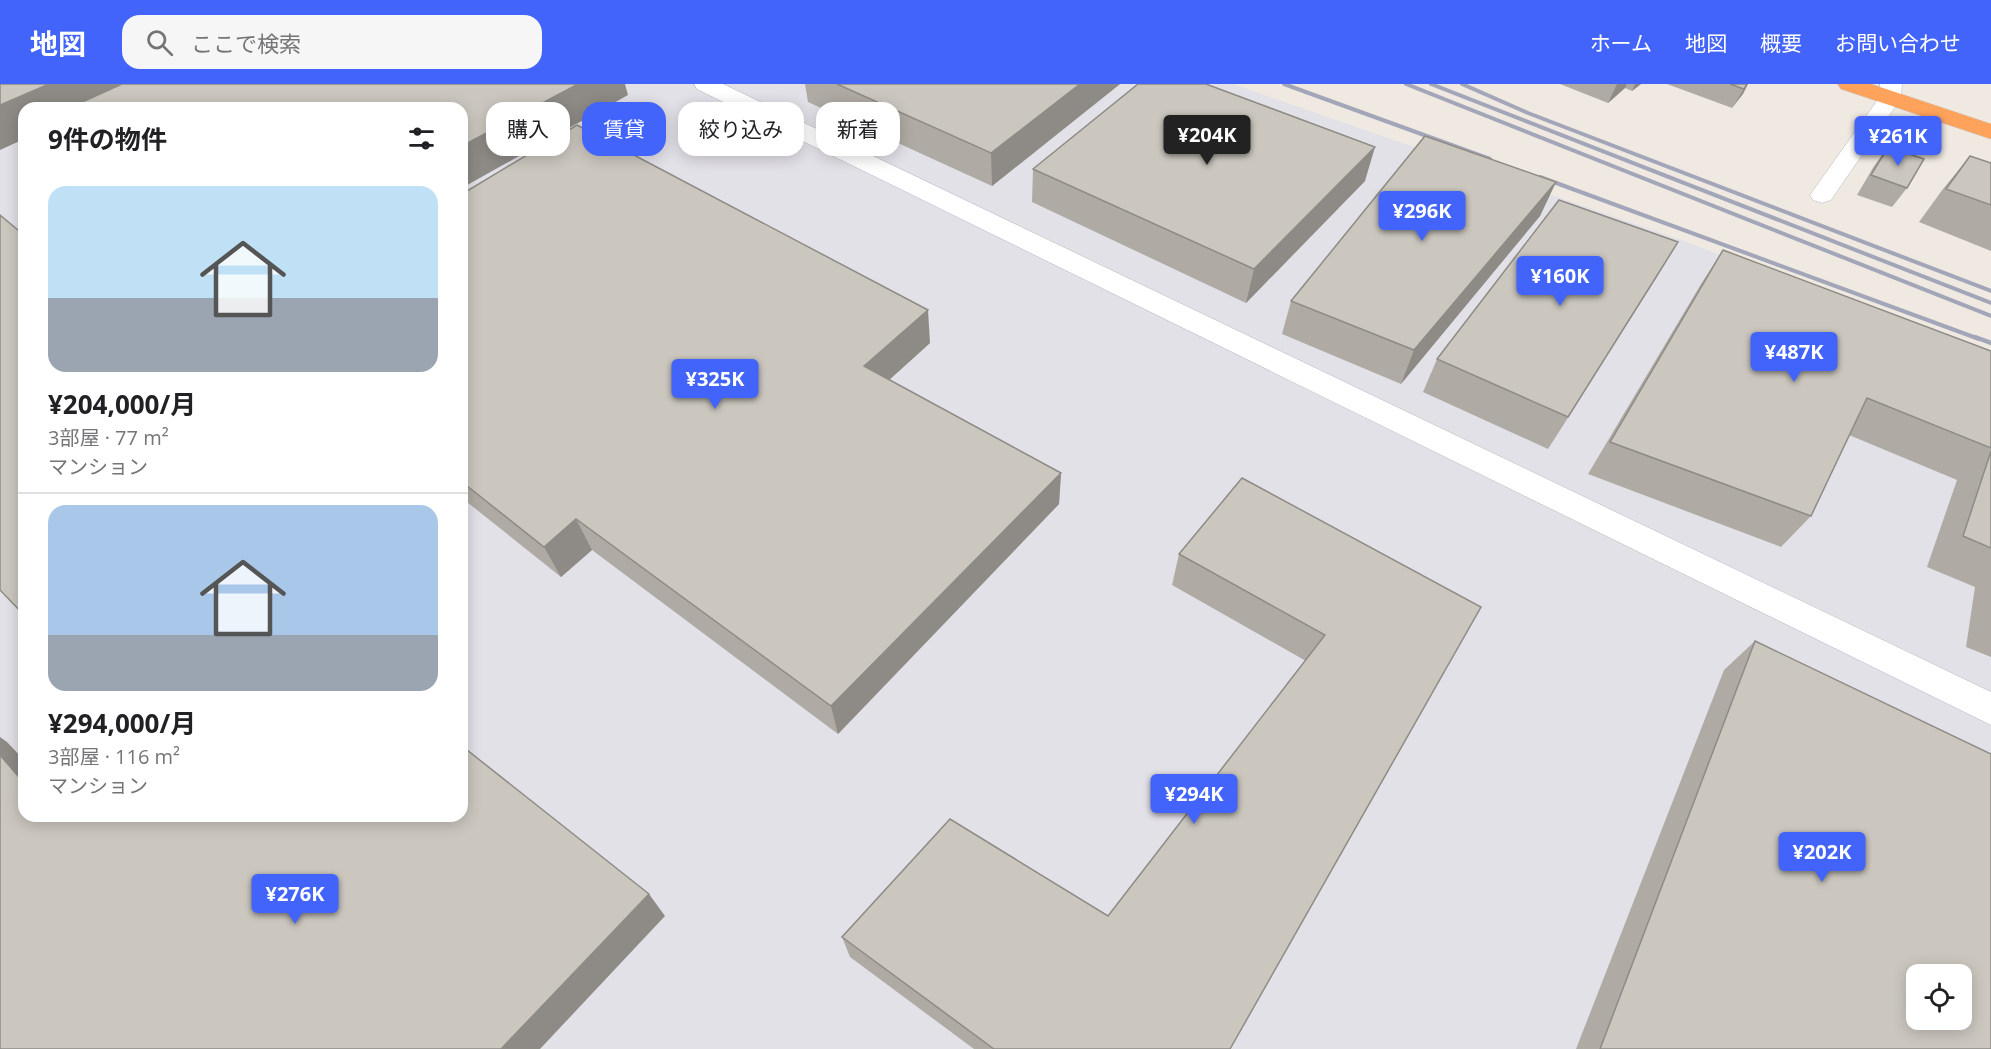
<!DOCTYPE html>
<html lang="ja">
<meta charset="utf-8">
<style>
body{margin:0;font-family:"Open Sans","Noto Sans JP",sans-serif;background:#f6f6f6;color:#202124;height:100vh;display:flex;flex-direction:column;font-size:22px;white-space:nowrap}
*{box-sizing:border-box;margin:0}
p{font-size:20px;color:#757577}
.icon{flex:none;width:33px;height:33px;fill:none;stroke:currentColor;stroke-width:2;stroke-linecap:round;stroke-linejoin:round}
.map{position:relative;flex:1;overflow:hidden}
.panel{position:absolute;left:18px;top:18px;width:450px;height:720px;display:flex;flex-direction:column;background:#fff;border-radius:18px;box-shadow:0 3px 15px #0003}
.panel>*{flex:none}
.banner{position:absolute;left:486px;top:18px;width:570px;height:54px;display:flex;gap:12px}
.controls{position:absolute;left:1906px;top:880px;display:grid;gap:12px}
.controls a{display:grid;place-items:center;width:66px;height:66px;border-radius:12px;background:#fff;box-shadow:0 3px 15px #0003;font-size:30px}
.price{position:absolute;translate:-50% -51px;padding:0 14px;border-radius:6px;background:#4264fb;color:#fff;font-size:20px;line-height:39px;filter:drop-shadow(0 2px 3px #0008)}
.price::after{content:'';position:absolute;left:50%;top:36px;width:18px;height:14px;margin-left:-9px;background:inherit;clip-path:polygon(0 0,100% 0,50% 100%)}
.price.active{background:#222;color:#fff}
ul{padding:0;list-style:none}
li{display:grid;align-content:center;gap:12px;height:318px;padding:0 30px}
li+li{border-top:2px solid #e0e0e0}
li span{display:grid;place-items:center;height:186px;border-radius:18px;color:#555}
li>.icon{margin-inline-start:auto}
span .icon{width:108px;height:108px;fill:#fffc;stroke-width:1}
li b{font-size:26px}
h2{display:flex;justify-content:space-between;align-items:center;height:72px;padding:0 30px;font-size:26px}
.chip{padding:0 21px;border-radius:18px;background:#fff;box-shadow:0 3px 15px #0003;font-size:21px;line-height:54px}
.chip.active{background:#4264fb;color:#fff}
header{display:flex;align-items:center;gap:36px;box-sizing:border-box;height:84px;padding:0 30px;background:#4264fb;color:#fff}
header strong{font-size:28px}
nav{display:flex;gap:33px;margin-inline-start:auto;font-size:21px}
.search{width:420px;height:54px;background:#f6f6f6;display:flex;align-items:center;gap:15px;box-sizing:border-box;padding:0 21px;border-radius:18px;color:#757577;font-size:22px}
.map>svg:first-child{display:block}
.industrial{fill:#e3e1e8;fill-rule:evenodd}
.lines{fill:none;stroke-linecap:round;stroke-linejoin:round}
.minor-casing{stroke:#b4b7c1;stroke-width:1}
.highway-casing{stroke:#c9c9c9;stroke-width:1}
.minor{fill:#fff;fill-rule:evenodd}
.highway{fill:#ffa35c;fill-rule:evenodd}
.rail-far1{stroke:#a3a6b8;stroke-width:4}
.rail{stroke:#a3a6b8;stroke-width:4.5}
.wall{fill:#afaba4}
.shaded-wall{fill:#8e8b86}
.building{fill:#cbc7bf;stroke:#8e8b86;stroke-width:1.5;fill-rule:evenodd}
</style>
<header>
<strong>地図</strong>
<div class="search"><svg class="icon" aria-label="search" viewBox="0 0 24 24"><circle cx="10" cy="10" r="6"/><path d="M15 15l6 6"/></svg>ここで検索</div>
<nav><a>ホーム</a><a>地図</a><a>概要</a><a>お問い合わせ</a></nav>
</header>
<div class="map">
<svg width="1991" height="965" viewBox="0 0 1991 965">
<rect width="100%" height="100%" fill="#efe9e1"/>
<path class="industrial" d="M0,0H1233L1684,157L1991,274V965H0ZM24,24H462V732H24ZM1917,891H1962V936H1917Z"/>
<g class="lines">
<g class="minor-casing">
<path id="minor" d="M694,0H723L1991,608V641L697,5Z
M1880,0H1902L1901,14L1831,116L1822,119L1813,116L1810,111L1879,14Z"/>
</g>
<g class="highway-casing">
<path id="highway" d="M1838,0H1871L1991,40V55L1841,5Z"/>
</g>
<use href="#minor" class="minor"/>
<use href="#highway" class="highway"/>
<path class="rail-far1" d="M1284,0L1490,75
M1406,0L1991,232
M1431,0L1991,219
M1462,0L1528,29L1991,207
M1540,93L1979,255"/>
<path class="rail" d="M1975,253L1991,259"/>
</g>
<path class="wall" d="M805,0H1120L992,102L808,18Z
M1560,0H1641L1632,7L1625,4L1608,19Z
M1667,0H1748L1732,24Z
M1888,63L1907,104L1892,123L1857,111L1874,82Z
M1970,72L1991,79V167L1919,138L1943,105Z
M1033,85L1365,97L1246,219L1032,118Z
M1556,98L1540,132L1401,300L1282,250L1291,217Z
M462,110L930,259L889,296L1061,389L1059,420L838,650L592,466L561,493L462,414Z
M1723,166L1991,267V573L1966,563L1975,503L1927,483L1957,396L1849,351L1811,432L1781,463L1588,390L1701,200Z
M1658,191L1548,365L1423,308L1437,275Z
M1179,470L1481,523L1230,965H974L850,873L842,853L1108,832L1306,577L1172,501Z
M1755,557L1991,965H1576L1724,586Z"/>
<path class="shaded-wall" d="M49,0H148L95,24H24V55L0,66V21Z
M578,0H625L628,11L462,104V62Z
M1080,0H1120L992,102L991,69Z
M1617,0H1627L1625,4L1608,19Z
M1635,0H1641L1632,7Z
M1747,0H1748L1743,10L1732,24Z
M1375,63L1365,97L1246,219L1254,185Z
M1556,98L1540,132L1401,300L1414,266Z
M1678,158L1658,191L1548,365L1568,333Z
M928,226L930,259L868,315L864,282Z
M1061,389L1059,420L838,650L831,622Z
M576,435L592,466L561,493L544,463Z
M0,653L7,658L24,676V699L0,671Z
M649,810L665,832L540,965H501Z"/>
<path class="building" d="M0,0H49L0,21Z
M122,0H578L462,62V24H69Z
M837,0H1080L991,69Z
M1138,0H1206L1375,63L1254,185L1033,85Z
M1730,0H1747L1744,5Z
M577,41L928,226L864,282L1061,389L831,622L576,435L544,463L462,398V110Z
M1425,52L1556,98L1414,266L1291,217Z
M1888,63L1924,75L1907,104L1871,91Z
M1970,72L1991,79V121L1946,105Z
M1559,116L1678,158L1568,333L1437,275Z
M0,131L24,151V531L0,506Z
M1723,166L1991,267V364L1867,314L1811,432L1610,358Z
M1991,367V464L1963,452Z
M1242,394L1481,523L1230,965H994L842,853L950,735L1108,832L1325,551L1179,470Z
M1755,557L1991,670V965H1600ZM1917,891H1962V936H1917Z
M462,662L649,810L501,965H0V671L24,699V732H462Z"/>
</svg>
<div class="controls">
<a><svg class="icon" aria-label="locate" viewBox="0 0 24 24"><circle cx="12" cy="12" r="6"/><path d="M12 2v4M12 18v4M2 12h4M18 12h4"/></svg></a>
</div>
<b class="price active" style="left:1207px;top:82px">¥204K</b>
<b class="price" style="left:1898px;top:83px">¥261K</b>
<b class="price" style="left:1422px;top:158px">¥296K</b>
<b class="price" style="left:1560px;top:223px">¥160K</b>
<b class="price" style="left:1794px;top:299px">¥487K</b>
<b class="price" style="left:715px;top:326px">¥325K</b>
<b class="price" style="left:1194px;top:741px">¥294K</b>
<b class="price" style="left:1822px;top:799px">¥202K</b>
<b class="price" style="left:295px;top:841px">¥276K</b>
<div class="banner">
<a class="chip">購入</a>
<a class="chip active">賃貸</a>
<a class="chip">絞り込み</a>
<a class="chip">新着</a>
</div>
<section class="panel">
<h2>9件の物件<svg class="icon" aria-label="filters" viewBox="0 0 24 24"><path d="M4 7h16M4 17h16"/><circle cx="9" cy="7" r="2"/><circle cx="15" cy="17" r="2"/></svg></h2>
<ul>
<li><span style="background:linear-gradient(#bfe0f5 60%,#9aa5b1 0)"><svg class="icon" aria-label="home" viewBox="0 0 24 24"><path d="M3 11l9-7 9 7M6 9v11h12V9"/></svg></span><div><b>¥204,000/月</b><p>3部屋 · 77 m²</p><p>マンション</p></div></li>
<li><span style="background:linear-gradient(#a9c7e8 70%,#9aa5b1 0)"><svg class="icon" aria-label="home" viewBox="0 0 24 24"><path d="M3 11l9-7 9 7M6 9v11h12V9"/></svg></span><div><b>¥294,000/月</b><p>3部屋 · 116 m²</p><p>マンション</p></div></li>
</ul>
</section>
</div>
